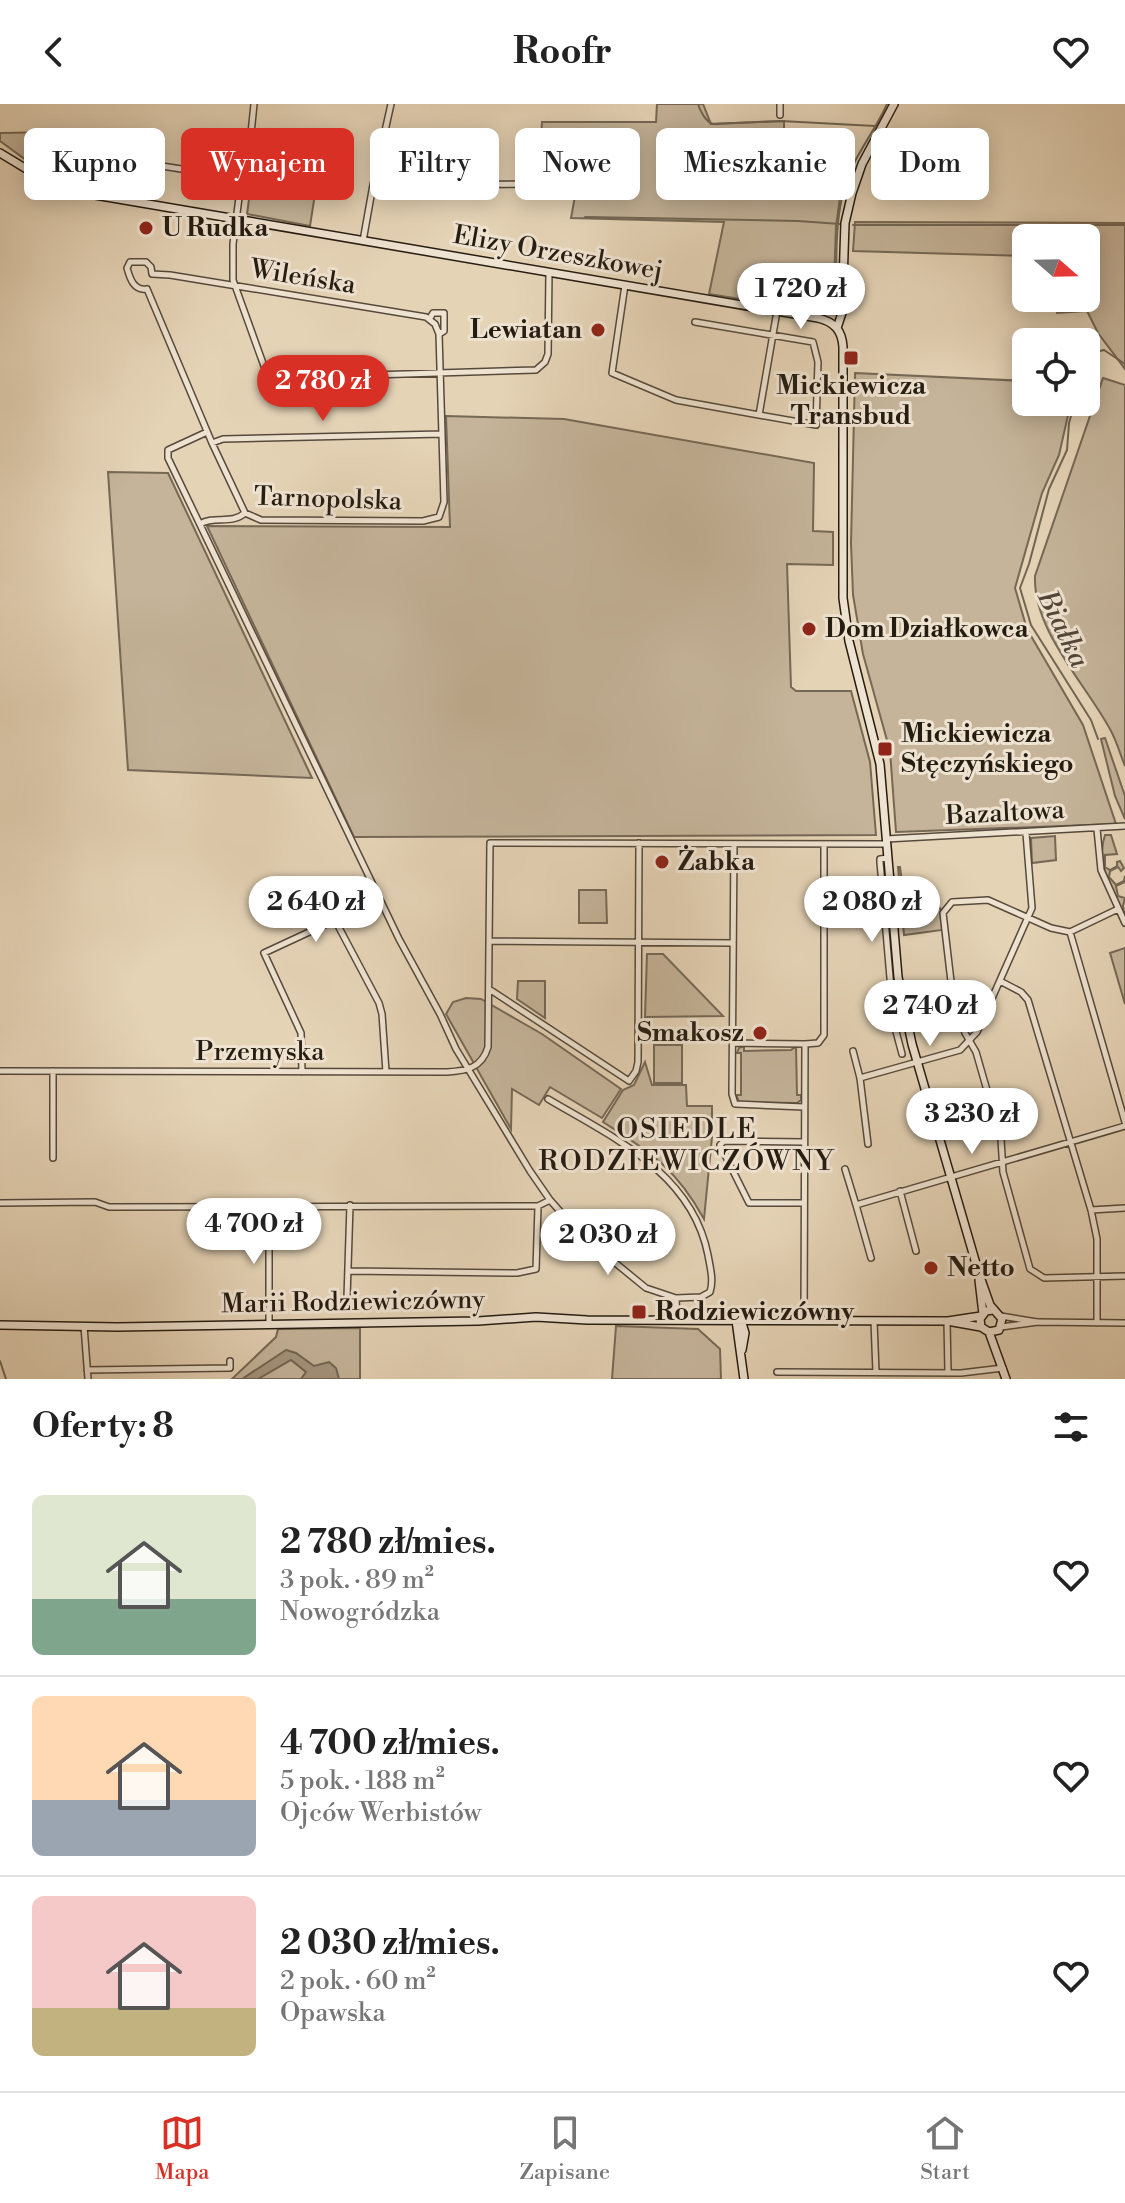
<!DOCTYPE html>
<html lang="pl">
<meta charset="utf-8">
<style>
body{margin:0;font-family:"Libre Bodoni",serif;background:#f2f2f2;color:#222;height:100vh;display:flex;flex-direction:column;font-size:30px;white-space:nowrap}
*{box-sizing:border-box;margin:0}
p{font-size:26px;color:#767676}
.icon{flex:none;width:44px;height:44px;fill:none;stroke:currentColor;stroke-width:2;stroke-linecap:round;stroke-linejoin:round}
.map{position:relative;height:1275px;overflow:hidden}
.side{display:flex;flex-direction:column;background:#fff;flex:1}
.side>*{flex:none}
.top-card{position:absolute;left:24px;top:24px;width:1078px;height:72px;display:flex;gap:16px}
.needle{width:52px;rotate:110deg}
.controls{position:absolute;left:1012px;top:120px;display:grid;gap:16px}
.controls a{display:grid;place-items:center;width:88px;height:88px;border-radius:12px;background:#fff;box-shadow:0 4px 20px #0003;font-size:40px}
.price{position:absolute;translate:-50% -68px;padding:0 18px;border-radius:28px;background:#fff;color:#222;font-size:26px;line-height:52px;filter:drop-shadow(0 2px 4px #0008)}
.price::after{content:'';position:absolute;left:50%;top:48px;width:24px;height:18px;margin-left:-12px;background:inherit;clip-path:polygon(0 0,100% 0,50% 100%)}
.price.on{background:#d93025;color:#fff}
ul{padding:0;list-style:none}
li{display:flex;align-items:center;gap:24px;height:200px;padding:0 32px}
li+li{border-top:2px solid #e0e0e0}
li span{display:grid;place-items:center;flex:none;width:224px;height:160px;border-radius:12px;color:#555}
li>.icon{margin-inline-start:auto}
span .icon{width:96px;height:96px;fill:#fffc;stroke-width:1}
li b{font-size:34px}
h2{display:flex;justify-content:space-between;align-items:center;height:96px;padding:0 32px;font-size:34px}
.tag{padding:0 28px;border-radius:12px;background:#fff;box-shadow:0 4px 20px #0003;font-size:28px;line-height:72px}
.tag.on{background:#d93025;color:#fff}
header{display:flex;justify-content:space-between;align-items:center;height:104px;padding:0 32px;background:#fff;font-size:36px;font-weight:700}
.menu{display:flex;justify-content:space-around;align-items:center;height:112px;border-top:2px solid #e0e0e0;background:#fff;font-size:22px;color:#767676}
.menu a{display:grid;justify-items:center;gap:4px}
.menu .on{color:#d93025}
.map>svg:first-child{display:block}
.green{fill:#c5b49a;stroke:#766856;stroke-width:2}
.water{fill:#a4957e;stroke:#726553;stroke-width:2}
.lines{fill:none;stroke-linecap:round;stroke-linejoin:round}
.stream{stroke:#726553;stroke-width:2}
.street-casing{stroke:#564a3b;stroke-width:8}
.secondary-casing{stroke:#261d12;stroke-width:10}
.street{stroke:#eee2d0;stroke-width:5}
.secondary{stroke:#eee2d0;stroke-width:7}
.poi-dot{fill:#8f2418;stroke:#eee2d0;stroke-width:3}
.labels{text-anchor:middle;dominant-baseline:central;stroke-width:6;stroke-linejoin:round;paint-order:stroke}
.poi-label{font-size:26px;font-weight:bold;fill:#261d12;stroke:#eee2d0;text-anchor:start}
.street-label{font-size:26px;fill:#261d12;stroke:#eee2d0}
.water-label{font-size:28px;font-style:italic;fill:#524738;stroke:#eee2d0}
.neighbourhood-label{font-size:28px;letter-spacing:2px;fill:#261d12;stroke:#eee2d0}
</style>
<header><svg class="icon" aria-label="back" viewBox="0 0 24 24"><path d="M15 5l-7 7 7 7"/></svg>Roofr<svg class="icon" aria-label="heart" viewBox="0 0 24 24"><path d="M12 20l-8-8c-3-5 5-10 8-4 3-6 11-1 8 4z"/></svg></header>
<div class="map">
<svg width="1125" height="1275" viewBox="0 0 1125 1275">
<rect width="100%" height="100%" fill="#e5d3b6"/>
<filter id="stains"><feTurbulence type="fractalNoise" baseFrequency=".0025" numOctaves="4"/><feColorMatrix values="0 0 0 0 .2 0 0 0 0 .09 0 0 0 0 .02 0 0 0 .5 -.17"/></filter>
<radialGradient id="worn" r=".72"><stop offset=".6" stop-color="#630" stop-opacity="0"/><stop offset="1" stop-color="#630" stop-opacity=".3"/></radialGradient>
<path class="green" d="M657,0H703L711,20L784,17V70L754,86L841,87L836,122L833,204L821,208L709,190L724,118L571,114L575,92L543,94L547,36H541L542,18H656Z
M59,28L37,64L0,37V29Z
M258,31L324,32L310,122L247,110Z
M855,118L1125,119V265L1098,229L1087,207L1057,209L1056,194H1086V134H1026V152L853,147Z
M855,269L1026,277V298H1071L1059,351L1042,389L1015,484L1027,525L1083,621L1116,720L896,728L890,647L863,550L853,491L851,439Z
M1103,274L1125,281V662C1120,650 1117,638 1111,627C1086,580 1033,527 1035,472Z
M446,312L564,315L814,359L813,427L833,428V461L787,460L791,583L796,587H851L870,658L876,731L354,733L207,422L450,423Z
M108,368L168,369L312,674L128,666Z
M1105,634L1125,692V715L1115,692L1101,635Z
M1105,731H1111L1117,750L1105,751V763L1110,766L1117,762V758L1120,757L1124,764L1121,767L1118,763L1110,767L1109,773L1116,781L1124,777L1125,772V778L1116,782L1118,792L1125,794L1123,802L1125,814C1113,787 1095,759 1105,731Z
M1055,732L1056,756L1032,759L1031,734Z
M898,763H900L903,786H907L910,808L936,805L938,801L941,806L942,826L904,831Z
M579,786H606L607,819H579Z
M1125,844V900L1110,849Z
M647,850H663L723,912L645,913Z
M518,877H545V914L517,895Z
M466,894L481,895L542,930L621,985L602,1014L550,983L539,1001L512,985L511,1025L446,910L453,898Z
M654,941H682V979H654Z
M744,942V947L791,946L796,942L797,991H801V996L797,999L739,998L736,991H741V949H737L739,944Z
M645,958L652,981H686L687,1002H712V1033L704,1115C675,1063 652,1050 603,1018L623,986L634,981Z
M616,1222L698,1225L720,1245L721,1275H612Z
M360,1224V1275H232L276,1233L278,1225Z"/>
<path class="water" d="M286,1246L296,1249L314,1262L329,1258L336,1264L339,1275H301L306,1268L291,1256L258,1275H242Z"/>
<g class="lines">
<path class="stream" d="M698,0C700,7 706,18 713,20L781,17L875,22
M585,113L798,117L840,120
M853,121H1125
M836,203C837,160 833,113 848,72C858,47 876,25 887,0
M1092,249L1104,246L1125,260
M1086,265L1088,257
M1075,298L1069,319L1067,346L1049,385L1029,460L1020,484L1031,521L1091,616L1098,635
M0,1257L6,1275"/>
<g class="street-casing">
<path id="street" d="M780,11V0
M61,42L130,57L226,72L241,78L233,140V176L264,262L271,273L276,274L536,266L545,258L548,250L549,168
M241,78L249,49L254,0
M373,81L391,0
M363,137L373,81L532,80
M625,181L612,269L676,296L759,311
M147,185C134,187 130,175 127,164L130,158H146L151,163L152,170L170,171L426,213L435,220L439,230
M147,185L212,339L245,409
M695,218L813,238L818,258L816,321L759,311L777,207
M207,328L168,346V354L399,835L440,910L456,945L530,1067L550,1096L580,1130L646,1184L676,1194L701,1193L710,1188C714,1176 710,1163 708,1151C692,1069 614,1034 548,995
M212,339L223,335L442,330
M200,420C215,411 231,421 245,409L261,416L423,417L439,413L444,398L439,230L444,227V209H433L430,214
M1097,725L1101,766L1125,819
M886,735L1125,722
M734,740L732,990L735,1000L804,1003
M888,754L880,755V758L894,920L902,950
M1070,828L1051,824L988,796L952,798L943,809L952,886L965,929L976,948L1001,1035L1003,1068L1030,1165L1044,1174L1125,1172
M1070,828L1125,1018
M1070,828L1118,805
M489,837L733,839
M1000,877L1021,888L1028,896L1091,1106L1097,1135V1219
M489,885L629,977L636,967L638,958L639,739
M733,939L805,940
M853,947L860,974
M0,967L447,968C466,967 482,964 488,943L490,739L887,740
M302,968L301,929L264,849L335,816L379,899L382,910L386,968
M868,1040L860,974L960,946L977,928L1032,804L1026,729
M53,1054V967
M845,1065L856,1101
M900,1087L916,1147
M0,1099L95,1098L109,1103L538,1102L550,1096
M804,1099H749L720,1041L724,1037L804,1038
M264,1101L269,1138V1220
M1091,1106L1125,1104
M871,1154L856,1101L1125,1022
M349,1167L517,1169L536,1165L538,1103
M347,1194L350,1101
M676,1194L677,1215
M1001,1212L1037,1218
M804,1216L805,940L818,939L824,931V740
M874,1217L876,1268
M947,1217L948,1268
M84,1222L88,1275
M1001,1223L1038,1218L1125,1219
M87,1266L230,1264V1257
M777,1268L961,1269L1003,1264"/>
</g>
<g class="secondary-casing">
<path id="secondary" d="M0,49L43,75L89,90L818,214C834,218 842,226 843,243V494L849,537L880,660L898,873L912,940L979,1170L990,1201L1002,1215L999,1226L989,1228L981,1223L980,1215L986,1207L993,1206
M837,224L842,209L845,119L852,89L862,60L894,0
M979,1176L983,1210
M736,1216L744,1275
M741,1216L745,1229L742,1246
M948,1217L981,1212
M0,1221L117,1223L478,1217L536,1213L587,1216L947,1217L981,1223
M989,1228L1006,1275"/>
</g>
<use href="#street" class="street"/>
<use href="#secondary" class="secondary"/>
</g>
<g class="poi-dot">
<circle cx="146" cy="124" r="8"/>
<circle cx="598" cy="226" r="8"/>
<rect x="843" y="246" width="16" height="16" rx="4"/>
<circle cx="809" cy="525" r="8"/>
<rect x="877" y="637" width="16" height="16" rx="4"/>
<circle cx="662" cy="758" r="8"/>
<circle cx="760" cy="929" r="8"/>
<circle cx="931" cy="1164" r="8"/>
<rect x="631" y="1200" width="16" height="16" rx="4"/>
</g>
<g class="labels">
<g class="poi-label">
<text x="162" y="124">U Rudka</text>
<text x="582" y="226" text-anchor="end">Lewiatan</text>
<text x="851" y="282" text-anchor="middle">Mickiewicza<tspan x="851" dy="30">Transbud</tspan></text>
<text x="825" y="525">Dom Działkowca</text>
<text x="901" y="630">Mickiewicza<tspan x="901" dy="30">Stęczyńskiego</tspan></text>
<text x="678" y="758">Żabka</text>
<text x="744" y="929" text-anchor="end">Smakosz</text>
<text x="947" y="1164">Netto</text>
<text x="655" y="1208">Rodziewiczówny</text>
</g>
<g class="street-label">
<text transform="translate(558 149) rotate(10)">Elizy Orzeszkowej</text>
<text transform="translate(303 173) rotate(9)">Wileńska</text>
<text transform="translate(328 395) rotate(2)">Tarnopolska</text>
<text transform="translate(1005 709) rotate(-3)">Bazaltowa</text>
<text x="260" y="948">Przemyska</text>
<text transform="translate(353 1198) rotate(-1)">Marii Rodziewiczówny</text>
</g>
<g class="water-label">
<text transform="translate(1063 525) rotate(64)">Białka</text>
</g>
<g class="neighbourhood-label">
<text x="687" y="1025">OSIEDLE<tspan x="687" dy="32">RODZIEWICZÓWNY</tspan></text>
</g>
</g>
<rect width="100%" height="100%" filter="url(#stains)"/>
<rect width="100%" height="100%" fill="url(#worn)"/>
</svg>
<div class="controls">
<a><svg class="needle" viewBox="-14 -14 28 28"><path d="M0-13l5 13h-10z" fill="#e53935"/><path d="M0 13l5-13h-10z" fill="#767676"/></svg></a>
<a><svg class="icon" aria-label="locate" viewBox="0 0 24 24"><circle cx="12" cy="12" r="6"/><path d="M12 2v4M12 18v4M2 12h4M18 12h4"/></svg></a>
</div>
<b class="price" style="left:801px;top:227px">1 720 zł</b>
<b class="price on" style="left:323px;top:319px">2 780 zł</b>
<b class="price" style="left:316px;top:840px">2 640 zł</b>
<b class="price" style="left:872px;top:840px">2 080 zł</b>
<b class="price" style="left:930px;top:944px">2 740 zł</b>
<b class="price" style="left:972px;top:1052px">3 230 zł</b>
<b class="price" style="left:254px;top:1162px">4 700 zł</b>
<b class="price" style="left:608px;top:1173px">2 030 zł</b>
<div class="top-card">
<a class="tag">Kupno</a>
<a class="tag on">Wynajem</a>
<a class="tag">Filtry</a>
<a class="tag">Nowe</a>
<a class="tag">Mieszkanie</a>
<a class="tag">Dom</a>
</div>
</div>
<section class="side">
<h2>Oferty: 8<svg class="icon" aria-label="filters" viewBox="0 0 24 24"><path d="M4 7h16M4 17h16"/><circle cx="9" cy="7" r="2"/><circle cx="15" cy="17" r="2"/></svg></h2>
<ul>
<li><span style="background:linear-gradient(#dfe7d0 65%,#7fa58c 0)"><svg class="icon" aria-label="home" viewBox="0 0 24 24"><path d="M3 11l9-7 9 7M6 9v11h12V9"/></svg></span><div><b>2 780 zł/mies.</b><p>3 pok. · 89 m²</p><p>Nowogródzka</p></div><svg class="icon" aria-label="heart" viewBox="0 0 24 24"><path d="M12 20l-8-8c-3-5 5-10 8-4 3-6 11-1 8 4z"/></svg></li>
<li><span style="background:linear-gradient(#ffd9b3 65%,#9aa5b1 0)"><svg class="icon" aria-label="home" viewBox="0 0 24 24"><path d="M3 11l9-7 9 7M6 9v11h12V9"/></svg></span><div><b>4 700 zł/mies.</b><p>5 pok. · 188 m²</p><p>Ojców Werbistów</p></div><svg class="icon" aria-label="heart" viewBox="0 0 24 24"><path d="M12 20l-8-8c-3-5 5-10 8-4 3-6 11-1 8 4z"/></svg></li>
<li><span style="background:linear-gradient(#f6c9c9 70%,#c2b280 0)"><svg class="icon" aria-label="home" viewBox="0 0 24 24"><path d="M3 11l9-7 9 7M6 9v11h12V9"/></svg></span><div><b>2 030 zł/mies.</b><p>2 pok. · 60 m²</p><p>Opawska</p></div><svg class="icon" aria-label="heart" viewBox="0 0 24 24"><path d="M12 20l-8-8c-3-5 5-10 8-4 3-6 11-1 8 4z"/></svg></li>
</ul>
</section>
<nav class="menu">
<a class="on"><svg class="icon" aria-label="map" viewBox="0 0 24 24"><path d="M3 6l6-2 6 2 6-2v14l-6 2-6-2-6 2zM9 4v14M15 6v14"/></svg>Mapa</a>
<a><svg class="icon" aria-label="saved" viewBox="0 0 24 24"><path d="M7 4h10v16l-5-4-5 4z"/></svg>Zapisane</a>
<a><svg class="icon" aria-label="home" viewBox="0 0 24 24"><path d="M3 11l9-7 9 7M6 9v11h12V9"/></svg>Start</a>
</nav>
